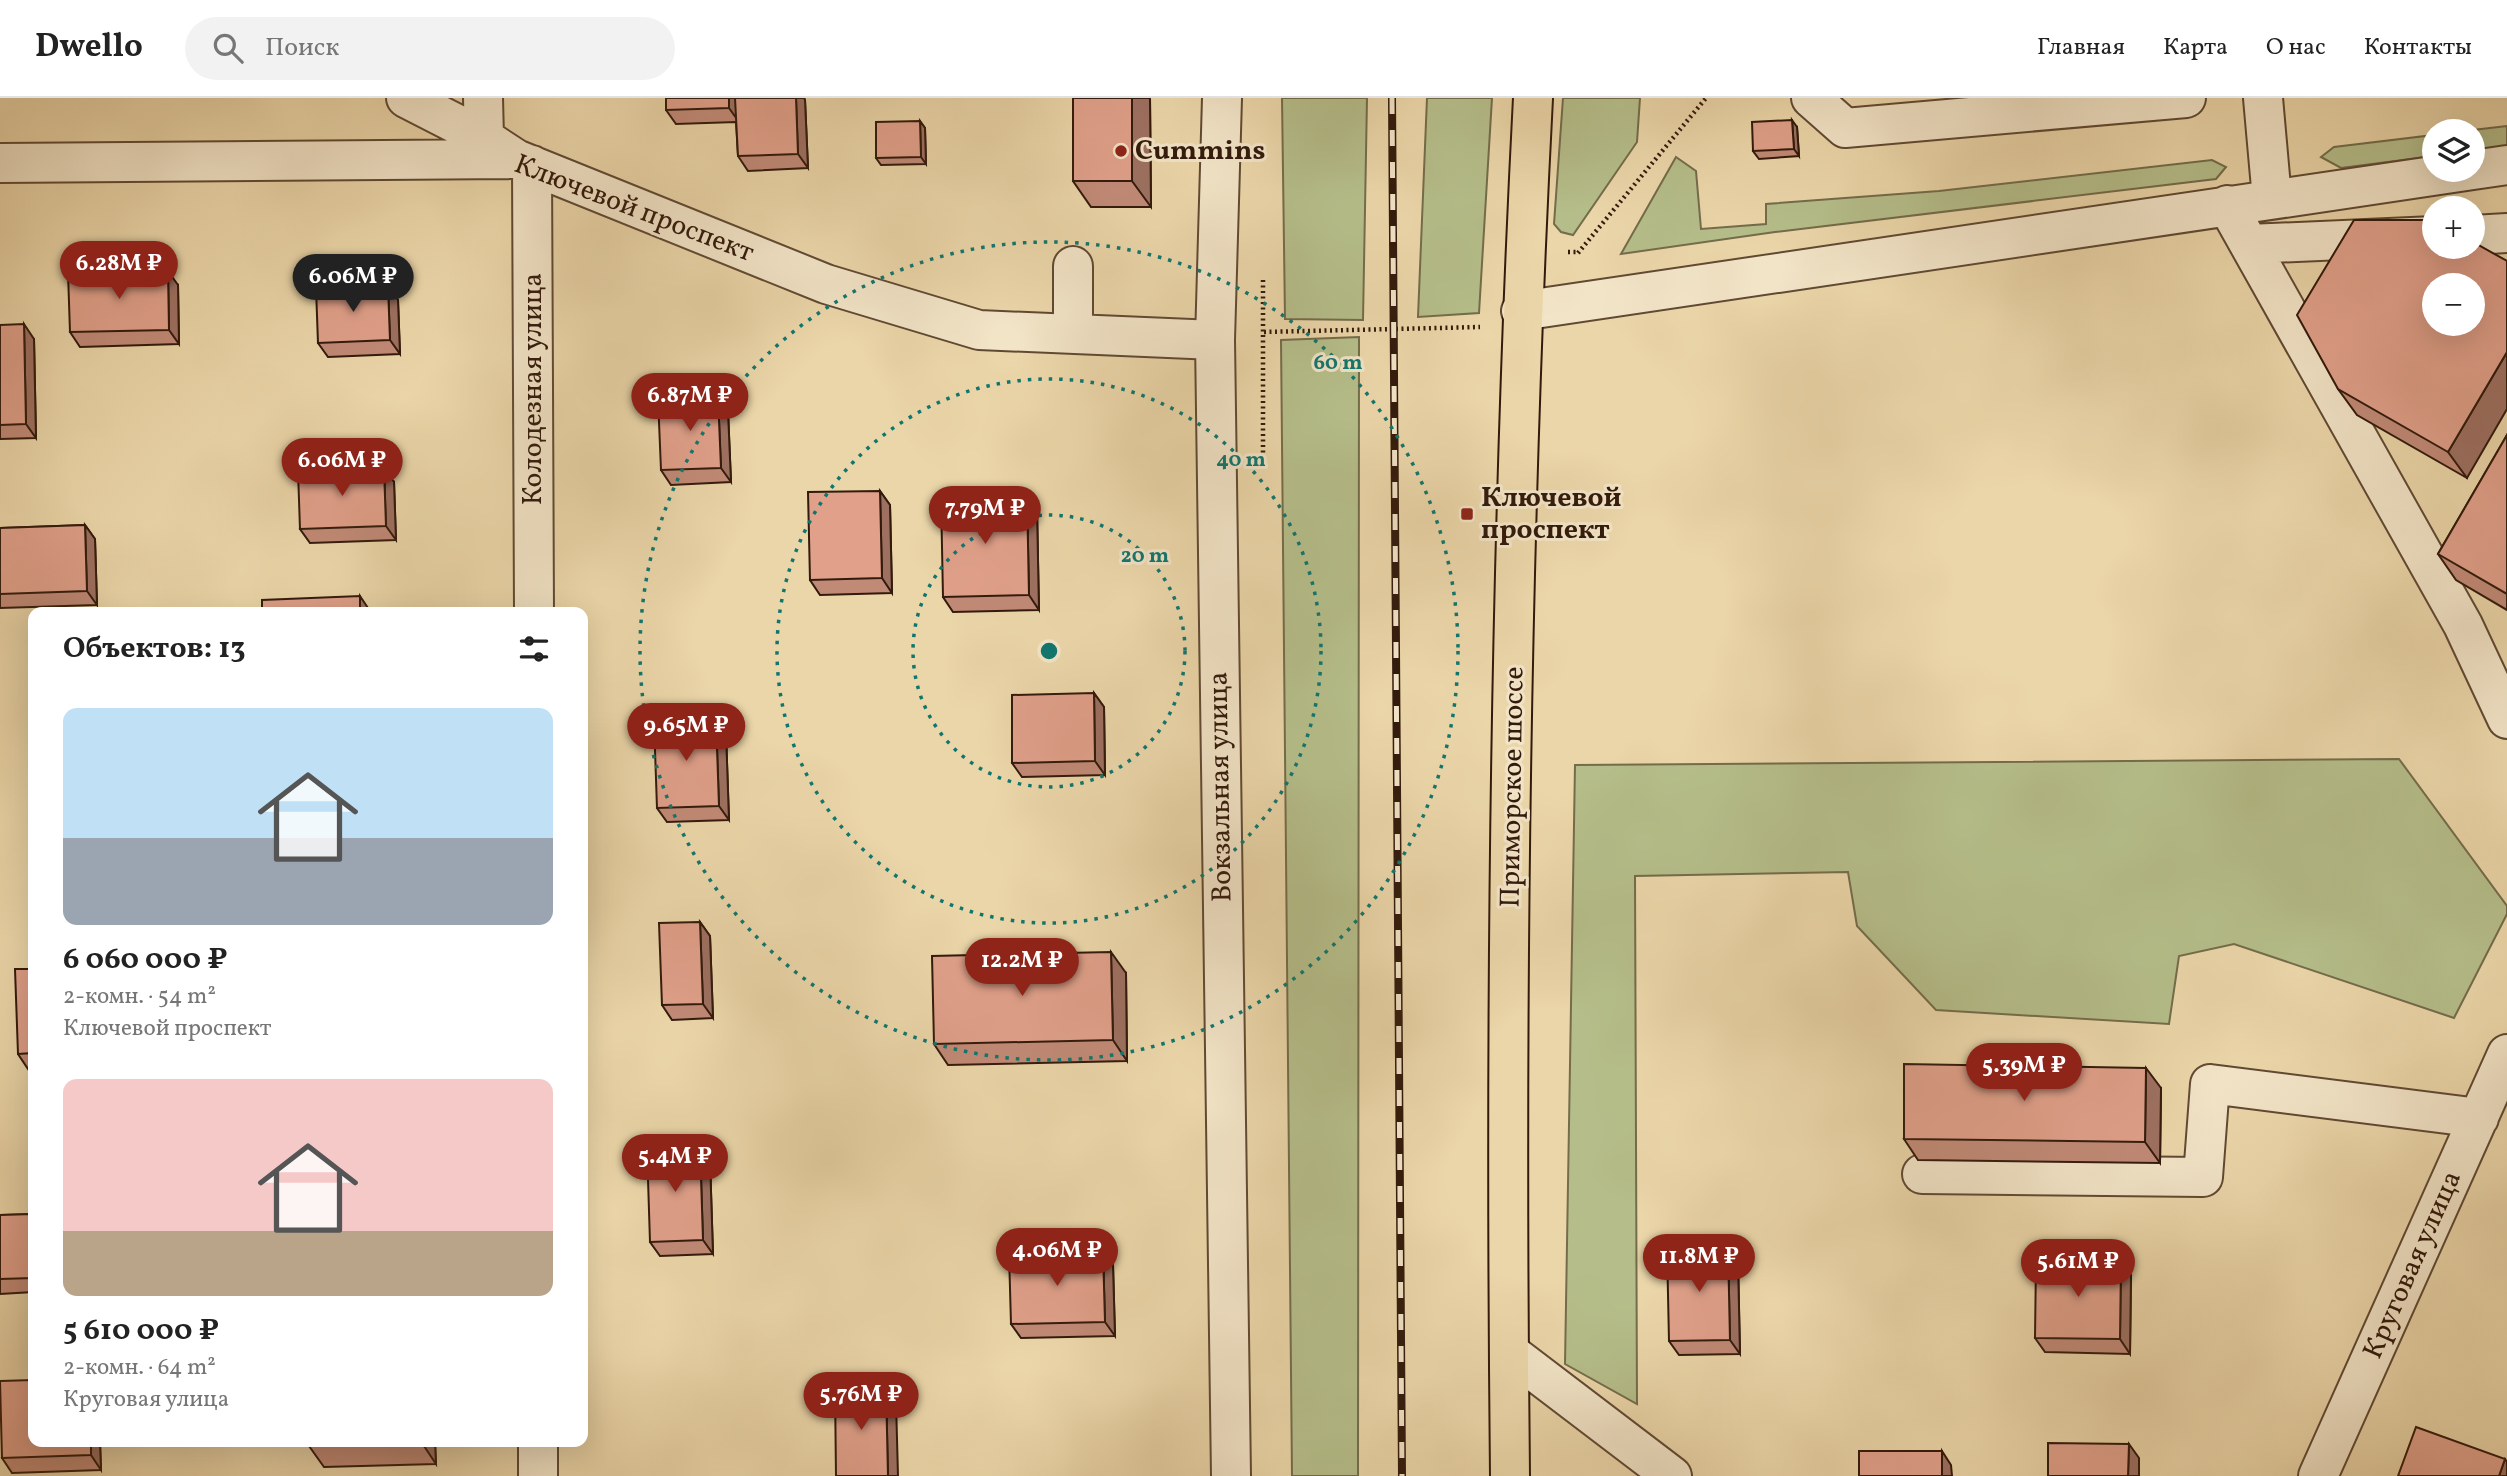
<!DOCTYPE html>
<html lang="ru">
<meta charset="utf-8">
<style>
body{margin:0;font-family:Vollkorn,serif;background:#f2f2f2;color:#222;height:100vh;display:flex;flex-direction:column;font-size:26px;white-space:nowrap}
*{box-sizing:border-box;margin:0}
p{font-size:23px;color:#767676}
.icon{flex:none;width:38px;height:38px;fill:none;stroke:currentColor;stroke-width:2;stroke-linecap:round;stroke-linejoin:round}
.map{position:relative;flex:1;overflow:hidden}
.panel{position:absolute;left:28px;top:509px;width:560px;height:840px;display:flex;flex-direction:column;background:#fff;border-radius:14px;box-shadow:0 7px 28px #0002}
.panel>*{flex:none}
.controls{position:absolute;left:2422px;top:21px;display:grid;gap:14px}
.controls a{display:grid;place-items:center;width:63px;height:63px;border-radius:50%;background:#fff;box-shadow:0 7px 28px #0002;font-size:35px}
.price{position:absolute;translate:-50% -60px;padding:0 16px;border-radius:24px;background:#8f2418;color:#fff;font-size:23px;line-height:46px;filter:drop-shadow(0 2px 4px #0008)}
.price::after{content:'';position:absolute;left:50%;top:42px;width:21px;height:16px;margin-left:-10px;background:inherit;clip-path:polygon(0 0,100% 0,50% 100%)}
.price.on{background:#222;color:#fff}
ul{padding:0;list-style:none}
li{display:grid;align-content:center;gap:14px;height:371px;padding:0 35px}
li span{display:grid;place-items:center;height:217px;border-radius:14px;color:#555}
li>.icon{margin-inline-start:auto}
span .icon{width:126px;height:126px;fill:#fffc;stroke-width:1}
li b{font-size:30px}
h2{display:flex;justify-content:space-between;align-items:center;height:84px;padding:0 35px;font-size:30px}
header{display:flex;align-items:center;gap:42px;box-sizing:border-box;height:98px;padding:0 35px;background:#fff;border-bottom:2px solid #e0e0e0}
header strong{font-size:33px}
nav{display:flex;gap:38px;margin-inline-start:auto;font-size:24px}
.search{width:490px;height:63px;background:#f2f2f2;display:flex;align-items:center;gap:18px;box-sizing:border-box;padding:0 24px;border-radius:38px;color:#767676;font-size:26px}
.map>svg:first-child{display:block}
.green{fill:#b5be8a;stroke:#746c4b;stroke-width:2}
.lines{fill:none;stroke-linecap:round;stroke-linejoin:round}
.minor-casing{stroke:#604933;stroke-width:42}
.major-casing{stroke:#321a0c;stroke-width:42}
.path{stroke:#321a0c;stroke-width:4.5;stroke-dasharray:2 3.5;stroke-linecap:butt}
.minor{stroke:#f2e4c7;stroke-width:38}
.major{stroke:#ebd6a9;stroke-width:38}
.rail-casing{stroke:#321a0c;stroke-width:8}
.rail{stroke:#f2e4c7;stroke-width:5;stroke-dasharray:16;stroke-linecap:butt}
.wall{fill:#c18a77;stroke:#321a0c;stroke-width:2}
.shaded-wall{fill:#9d7061;stroke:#321a0c;stroke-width:2}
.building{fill:#e0a08a;stroke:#321a0c;stroke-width:2;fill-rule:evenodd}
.ring{fill:none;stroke:#0f766e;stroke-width:3.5;stroke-dasharray:3.5 7}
.poi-dot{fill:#8f2418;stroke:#f2e4c7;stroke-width:2.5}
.labels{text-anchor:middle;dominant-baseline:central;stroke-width:6;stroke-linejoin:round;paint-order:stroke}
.poi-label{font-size:28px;font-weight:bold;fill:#321a0c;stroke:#f2e4c7;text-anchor:start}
.street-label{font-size:28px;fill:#321a0c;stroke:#f2e4c7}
.centre{fill:#0f766e;stroke:#f2e4c7;stroke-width:3.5}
.ring-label{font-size:21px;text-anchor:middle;font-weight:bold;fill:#0f766e;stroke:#f2e4c7;stroke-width:6;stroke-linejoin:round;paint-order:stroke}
</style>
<header>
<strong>Dwello</strong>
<div class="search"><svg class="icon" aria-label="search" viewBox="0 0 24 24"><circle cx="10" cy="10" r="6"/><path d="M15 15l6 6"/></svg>Поиск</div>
<nav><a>Главная</a><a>Карта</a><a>О нас</a><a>Контакты</a></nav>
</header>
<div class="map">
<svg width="2507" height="1378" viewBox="0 0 2507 1378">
<rect width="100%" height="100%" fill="#ebd6a9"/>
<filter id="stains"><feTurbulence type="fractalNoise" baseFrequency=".00286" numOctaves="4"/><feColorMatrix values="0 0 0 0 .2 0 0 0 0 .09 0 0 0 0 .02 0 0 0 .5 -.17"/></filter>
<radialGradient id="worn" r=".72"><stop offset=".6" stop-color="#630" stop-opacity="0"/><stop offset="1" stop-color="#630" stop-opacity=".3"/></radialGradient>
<path class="green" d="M1282,0H1367L1363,222L1285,221Z
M1427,0H1492L1479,215L1418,219Z
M1563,0H1640L1637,44L1573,137L1561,134L1554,126Z
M2507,28V49L2473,53V33H2464Z
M2434,37V58L2341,70L2321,59L2334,49Z
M1676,59L1696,73L1701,131L1766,126V106L1939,93L2212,62L2226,69L2216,81L1775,134L1621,156Z
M1359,239L1358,1378H1292L1281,242Z
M2399,661L2507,808V816L2454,920L2234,846L2179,858L2169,926L1936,912L1857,828L1848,774L1635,778L1637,1306L1565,1266L1575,667Z"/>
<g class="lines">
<g class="minor-casing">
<path id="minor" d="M406,0L484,40L516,61
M1222,0L1215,242L1231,1378
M1811,0L1845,30L2186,0
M2263,0L2272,101
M478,61L484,40L483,0
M0,65L516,61L826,186L979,232L1215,242
M532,67L534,514
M2473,72L2507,67
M2227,107L2463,527L2507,621
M2473,137L2507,135
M2249,146L2434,138
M1073,168V236
M1521,213L2473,72
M1922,1076L2203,1079L2210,986L2479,1020
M1509,1254L1672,1378
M538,1344V1378
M2318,1378L2507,956"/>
</g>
<g class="major-casing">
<path id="major" d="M1510,1378C1505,919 1509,458 1533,0"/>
</g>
<path class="path" d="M1568,154H1578
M1578,155L1706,0
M1263,182V373
M1264,234L1480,229"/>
<use href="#minor" class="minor"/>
<use href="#major" class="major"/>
<g class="rail-casing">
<path id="rail" d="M1392,0L1402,1378"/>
</g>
<use href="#rail" class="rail"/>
</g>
<path class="wall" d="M666,0H804L805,2L808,70L748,73L738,58L736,24L676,26L666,12Z
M1150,1L1151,109H1091L1073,83Z
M920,23L925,30L926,66L881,67L876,60Z
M1797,29L1799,58L1759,61L1753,53Z
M2507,163L2467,380L2357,317L2338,291Z
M178,187L179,246L80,249L70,234Z
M388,188L398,202L400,256L328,259L318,245Z
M0,227L34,241L36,340L0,341Z
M718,298L728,313L731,384L671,387L661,372Z
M2507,337V512L2456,482L2438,456Z
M394,384L396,442L310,445L300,431Z
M880,393L890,407L892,495L820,497L810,482Z
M1027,397L1037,411L1039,512L953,514L943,499Z
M85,427L95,441L97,507L0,510V430Z
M1094,595L1104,609L1105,677L1022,679L1012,665Z
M726,635L729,722L667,724L657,710Z
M700,824L710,838L713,920L672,922L662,907Z
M33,871V977H32L18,956Z
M1126,875L1127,963L948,967L934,946Z
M2161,990L2160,1065L1918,1062L1904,1041Z
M710,1062L713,1156L660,1158L650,1144Z
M33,1116V1194L0,1196V1117Z
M1728,1149L1738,1163L1740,1256L1679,1257L1669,1243Z
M2121,1163L2131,1177L2130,1256L2045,1254L2035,1240Z
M1113,1167L1115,1238L1021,1240L1011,1226Z
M33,1344H100L101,1372L12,1375L2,1360Z
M309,1344H435L436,1366L324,1369L309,1348Z"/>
<path class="shaded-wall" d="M729,0H738L739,24L729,10Z
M796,0H804L805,2L808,70L798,56Z
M1132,0H1149L1150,1L1151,109L1132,83Z
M1792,22L1797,29L1799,58L1794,51Z
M920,23L925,30L926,66L921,59Z
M168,173L178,187L179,246L169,232Z
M388,188L398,202L400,256L390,242Z
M24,226L34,241L36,340L26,326Z
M2507,254V311L2467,380L2448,354Z
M718,298L728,313L731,384L721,370Z
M384,370L394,384L396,442L386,428Z
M880,393L890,407L892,495L882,480Z
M1027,397L1037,411L1039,512L1029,497Z
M85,427L95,441L97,507L87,493Z
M360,498L370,513V514H360Z
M1094,595L1104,609L1105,677L1095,663Z
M716,621L726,635L729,722L719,708Z
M700,824L710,838L713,920L703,906Z
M1111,854L1126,875L1127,963L1113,942Z
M2146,970L2161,990L2160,1065L2145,1044Z
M700,1048L710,1062L713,1156L703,1142Z
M1728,1149L1738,1163L1740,1256L1730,1242Z
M1103,1153L1113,1167L1115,1238L1105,1224Z
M2121,1163L2131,1177L2130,1256L2120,1241Z
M886,1289L896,1303L898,1378H888Z
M91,1344H100L101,1372L91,1357Z
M422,1344H435L436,1366L422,1345Z
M2129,1346L2139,1360V1378H2128Z
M1942,1353L1951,1367L1952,1378H1942Z
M2505,1361L2507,1364V1378H2499Z"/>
<path class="building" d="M666,0H729V10L666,12Z
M735,0H796L798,56L738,58Z
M1073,0H1132V83H1073Z
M1792,22L1794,51L1753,53L1752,24Z
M920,23L921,59L876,60V24Z
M2354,122H2434V149H2473V144L2507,163V254L2448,354L2338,291L2297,217ZM2434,187H2473V226H2434Z
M168,173L169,232L70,234L68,175Z
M388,188L390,242L318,245L316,190Z
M24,226L26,326L0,327V227Z
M718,298L721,370L661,372L658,300Z
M2507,337V496L2438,456Z
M384,370L386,428L300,431L298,373Z
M880,393L882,480L810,482L808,394Z
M1027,397L1029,497L943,499L941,399Z
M85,427L87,493L0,496V430Z
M360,498V514H262V502Z
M1094,595L1095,663L1012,665V597Z
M716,621L719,708L657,710L654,623Z
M700,824L703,906L662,907L659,825Z
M1111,854L1113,942L934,946L932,858Z
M15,871H33V955L18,956Z
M1904,966L2146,970L2145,1044L1904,1041Z
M700,1048L703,1142L650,1144L647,1050Z
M33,1116V1180L0,1181V1117Z
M1728,1149L1730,1242L1669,1243L1667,1150Z
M1103,1153L1105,1224L1011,1226L1009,1155Z
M2036,1162L2121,1163L2120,1241L2035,1240Z
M33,1282V1344H91V1357L2,1360L0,1283Z
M886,1289L888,1378H836L835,1290Z
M2416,1329L2505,1361L2499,1378H2398Z
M309,1344H422V1345L309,1348Z
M2048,1345L2129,1346L2128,1378H2048Z
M1859,1353H1942V1378H1859Z"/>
<g class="ring">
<circle cx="1049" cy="553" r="136"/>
<circle cx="1049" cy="553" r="272"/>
<circle cx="1049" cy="553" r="409"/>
</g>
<g class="poi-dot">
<circle cx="1121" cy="53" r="7"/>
<rect x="1460" y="409" width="14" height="14" rx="3.5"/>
</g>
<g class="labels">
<g class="poi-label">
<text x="1135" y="53">Cummins</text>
<text x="1481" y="400">Ключевой<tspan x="1481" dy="32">проспект</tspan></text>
</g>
<g class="street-label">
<text transform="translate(634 111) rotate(21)">Ключевой проспект</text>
<text transform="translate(533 291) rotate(-90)">Колодезная улица</text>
<text transform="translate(1221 689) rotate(-91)">Вокзальная улица</text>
<text transform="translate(1513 689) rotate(-89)">Приморское шоссе</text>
<text transform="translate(2413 1167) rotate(-66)">Круговая улица</text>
</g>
</g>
<circle cx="1049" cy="553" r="10" class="centre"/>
<g class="ring-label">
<text x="1338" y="271">60 m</text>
<text x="1241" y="368">40 m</text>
<text x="1145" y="464">20 m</text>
</g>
<rect width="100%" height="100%" filter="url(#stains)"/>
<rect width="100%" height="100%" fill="url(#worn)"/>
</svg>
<div class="controls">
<a><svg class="icon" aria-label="layers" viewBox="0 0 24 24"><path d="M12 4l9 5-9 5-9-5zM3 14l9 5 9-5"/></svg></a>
<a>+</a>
<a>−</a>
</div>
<b class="price" style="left:119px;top:203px">6.28M ₽</b>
<b class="price on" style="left:353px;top:216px">6.06M ₽</b>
<b class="price" style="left:690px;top:335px">6.87M ₽</b>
<b class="price" style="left:342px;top:400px">6.06M ₽</b>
<b class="price" style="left:985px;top:448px">7.79M ₽</b>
<b class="price" style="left:686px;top:665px">9.65M ₽</b>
<b class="price" style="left:1022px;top:900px">12.2M ₽</b>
<b class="price" style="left:2024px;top:1005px">5.39M ₽</b>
<b class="price" style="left:675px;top:1096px">5.4M ₽</b>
<b class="price" style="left:1057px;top:1190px">4.06M ₽</b>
<b class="price" style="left:1699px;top:1196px">11.8M ₽</b>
<b class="price" style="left:2078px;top:1201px">5.61M ₽</b>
<b class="price" style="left:861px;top:1334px">5.76M ₽</b>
<section class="panel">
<h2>Объектов: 13<svg class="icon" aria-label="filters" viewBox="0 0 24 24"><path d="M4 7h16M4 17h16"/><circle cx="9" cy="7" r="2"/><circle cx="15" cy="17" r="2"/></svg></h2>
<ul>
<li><span style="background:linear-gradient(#bfe0f5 60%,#9aa5b1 0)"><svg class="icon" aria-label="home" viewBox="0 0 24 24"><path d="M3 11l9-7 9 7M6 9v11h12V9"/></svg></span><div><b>6 060 000 ₽</b><p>2-комн. · 54 m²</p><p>Ключевой проспект</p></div></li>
<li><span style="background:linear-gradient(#f6c9c9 70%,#b9a48a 0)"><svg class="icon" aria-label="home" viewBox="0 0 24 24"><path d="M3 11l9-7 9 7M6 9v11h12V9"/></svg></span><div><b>5 610 000 ₽</b><p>2-комн. · 64 m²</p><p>Круговая улица</p></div></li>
</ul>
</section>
</div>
